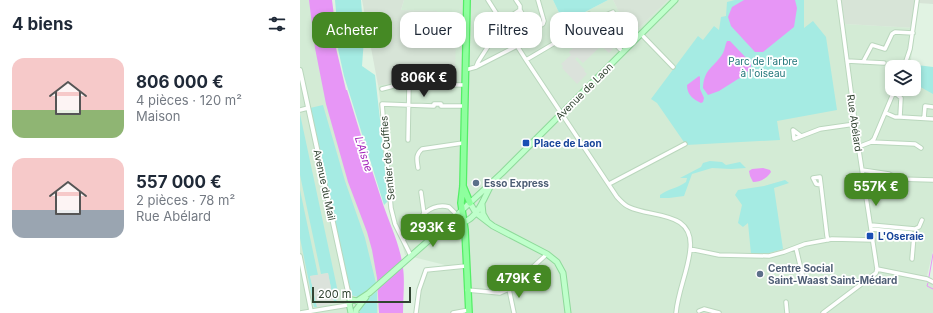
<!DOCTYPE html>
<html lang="fr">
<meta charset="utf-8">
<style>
body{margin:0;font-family:Inter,sans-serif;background:#f6f6f7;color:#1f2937;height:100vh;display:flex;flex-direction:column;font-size:15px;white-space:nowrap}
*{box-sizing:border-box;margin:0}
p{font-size:13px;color:#747a83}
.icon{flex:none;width:22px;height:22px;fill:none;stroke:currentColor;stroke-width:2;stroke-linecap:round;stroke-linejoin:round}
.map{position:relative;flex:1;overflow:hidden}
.details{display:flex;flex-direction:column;background:#fff;width:300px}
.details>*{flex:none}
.banner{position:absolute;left:12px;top:12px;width:380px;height:36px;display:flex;gap:8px}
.controls{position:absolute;left:585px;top:60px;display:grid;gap:8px}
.controls a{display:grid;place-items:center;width:36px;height:36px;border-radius:8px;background:#fff;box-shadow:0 2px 6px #0003;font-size:20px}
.scale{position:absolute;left:12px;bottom:10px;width:99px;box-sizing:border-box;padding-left:4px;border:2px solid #324432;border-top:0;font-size:11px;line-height:14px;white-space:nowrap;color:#324432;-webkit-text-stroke:3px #fff;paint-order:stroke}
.price{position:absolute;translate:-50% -34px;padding:0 9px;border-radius:8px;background:#458924;color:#fff;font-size:13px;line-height:26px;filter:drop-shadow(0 1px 2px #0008)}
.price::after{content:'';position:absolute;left:50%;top:24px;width:12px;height:9px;margin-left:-6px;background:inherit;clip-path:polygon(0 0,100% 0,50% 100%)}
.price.selected{background:#222;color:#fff}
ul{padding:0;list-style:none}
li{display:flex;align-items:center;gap:12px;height:100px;padding:0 12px}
li span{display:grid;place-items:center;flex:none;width:112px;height:80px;border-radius:12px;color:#555}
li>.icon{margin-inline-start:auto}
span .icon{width:48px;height:48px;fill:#fffc;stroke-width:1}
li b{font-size:17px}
h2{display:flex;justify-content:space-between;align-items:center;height:48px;padding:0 12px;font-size:17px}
.chip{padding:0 14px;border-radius:12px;background:#fff;box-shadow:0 2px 6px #0003;font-size:14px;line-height:36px}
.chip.selected{background:#458924;color:#fff}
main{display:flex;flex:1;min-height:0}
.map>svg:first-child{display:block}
.residential{fill:#d3ebd5}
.industrial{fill:#d7e4d7}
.green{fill:#a5ebe3}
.parking{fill:#dbe2db}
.water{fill:#e796f6}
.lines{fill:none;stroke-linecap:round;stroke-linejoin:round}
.stream{stroke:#e796f6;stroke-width:1}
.minor-casing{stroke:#bad7bd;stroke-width:5.5}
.tertiary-casing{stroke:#bad7bd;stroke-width:6}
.secondary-casing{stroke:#8eda9a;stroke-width:7}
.primary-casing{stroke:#54ee67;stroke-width:8}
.minor{stroke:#fff;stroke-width:3.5}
.tertiary{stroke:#fff;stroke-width:4}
.secondary{stroke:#bfffcb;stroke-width:5}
.primary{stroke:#8eff9e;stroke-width:5.5}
.transit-dot{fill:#1a4fb4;stroke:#fff;stroke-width:1.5}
.service-dot{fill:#5c6f8a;stroke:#fff;stroke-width:1.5}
.labels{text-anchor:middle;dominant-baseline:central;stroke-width:3.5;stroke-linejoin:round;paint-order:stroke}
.park-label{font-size:10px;fill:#21767a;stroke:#fff}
.street-label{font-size:10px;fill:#324432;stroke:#fff}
.transit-label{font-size:10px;font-weight:bold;fill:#164399;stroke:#fff;text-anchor:start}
.service-label{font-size:10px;font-weight:bold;fill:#4e5e75;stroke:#fff;text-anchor:start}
.water-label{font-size:11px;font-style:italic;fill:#a222b9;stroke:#fff}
</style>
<main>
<section class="details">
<h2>4 biens<svg class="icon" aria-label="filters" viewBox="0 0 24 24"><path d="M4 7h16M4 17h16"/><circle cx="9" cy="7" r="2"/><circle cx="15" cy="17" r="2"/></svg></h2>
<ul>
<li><span style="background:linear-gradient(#f6c9c9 65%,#8fb573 0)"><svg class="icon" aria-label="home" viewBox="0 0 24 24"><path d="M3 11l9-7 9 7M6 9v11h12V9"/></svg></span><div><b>806 000 €</b><p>4 pièces · 120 m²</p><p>Maison</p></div></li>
<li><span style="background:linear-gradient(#f6c9c9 65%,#9aa5b1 0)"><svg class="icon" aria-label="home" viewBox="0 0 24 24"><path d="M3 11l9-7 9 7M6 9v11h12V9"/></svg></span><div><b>557 000 €</b><p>2 pièces · 78 m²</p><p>Rue Abélard</p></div></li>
</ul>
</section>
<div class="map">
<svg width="633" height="313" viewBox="0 0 633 313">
<rect width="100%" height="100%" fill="#e1f3e3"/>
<path class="residential" d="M0,0H15L83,273L78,313H0Z
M104,0H253L264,23L308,0H313L321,15L326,14L339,28L368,0H541L545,24L615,28L611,60L608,67H592V89H614V84L625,83L633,86V251L627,276L633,280V313H118L119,299L126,273L145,265L105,255L92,207L86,139L78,85L154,83L137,21V11L101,10Z"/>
<path class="industrial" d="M62,0H104L101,10L137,11V21H156L155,83L78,85Z
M313,0H368L339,28L326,14L321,16Z
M541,0H633V4L618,3L615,28L545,24Z"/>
<path class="green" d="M35,0H61L64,39L62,66L75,75L89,200L84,205L44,76L38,49L39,46Z
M253,0H308L264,23Z
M435,0H504V28L513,21L526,37L537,110L477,121L480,140L386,145L357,103L351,99L398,36L403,40L414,26L419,30L421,17L426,16L427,2Z
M617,65L633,67V94L615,84Z
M23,105L45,181L65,238L76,283L58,297L51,295L50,293L24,176L26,175L24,166H22L10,108Z
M0,114L39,297L36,298L37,303H34L28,273L21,274L0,175Z
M410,161L422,162L426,165L440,162L446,168L431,169L412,168L392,174L384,196L369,198H360V195C368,189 378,188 386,182L387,178H380L401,167L403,163Z
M485,180L489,183L474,188L483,249L466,254H451L448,223L443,227L438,223L442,205L435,195L438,190L464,186Z
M0,190L18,275L10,276L17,307H14L0,238Z
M77,291V313H59L64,302Z"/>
<path class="parking" d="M296,33L313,49L309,53L301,46L283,63L277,57L275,59L285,70L284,71L287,74L277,84L262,68L263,66L261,64L271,55L269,52L273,48L271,46L279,38L285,43Z
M28,273L34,303L17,307L10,276Z"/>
<path class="water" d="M9,0H32L38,47L36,48L46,90H47C58,126 69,162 81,198C88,221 100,243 103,268C105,281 103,298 103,313H79L77,278L72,250L67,232L48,182L26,104L15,48Z
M444,0H495L497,8L494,27L463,52H455L431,26L428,17L432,7Z
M427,41H430L451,63V67L444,76L438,79L419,91L408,95L403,88C404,68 414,68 423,53C425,49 425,45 427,41Z
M399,76L400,77V89L404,98L403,102L401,103C393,99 387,95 387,85Z
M463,168L470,170L471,172C467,178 461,182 453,182L450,176L449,171L452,169Z"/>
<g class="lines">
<path class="stream" d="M629,277L633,254
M628,283L627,286L633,289"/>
<g class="minor-casing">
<path id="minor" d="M188,0L226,60L317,197C321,201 324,205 329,207C351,218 395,210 390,250C388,271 378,291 376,313
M216,0L220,6V10L231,29L233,30L243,24L244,21L238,0
M539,0L558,144L577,269
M289,14L292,21L313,12
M341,34L373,67
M226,60L292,21L323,52
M547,61L584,63
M563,62L572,45L585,49L592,34L595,32L613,33
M176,67L217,46
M604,67L610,49L617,0
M165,70L176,67L178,62L203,23L206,19L220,10
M82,89L101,84L165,85
M0,110L8,108
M586,113L595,117H600L601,98L594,92
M600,117L633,119
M624,118L625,106L633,107
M501,136L493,130L494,139L520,129L555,124
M108,140L109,84
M571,142L615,144L621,148
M558,147L571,142L574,139L595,89
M118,168C117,160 115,155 122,149L163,143
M562,170L589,174L598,179L633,180
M309,184L385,144
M521,185L516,184L513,178L520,177L521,185L527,236L528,240
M121,192L124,214
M571,225L615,229L619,227L622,220
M571,229L611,233L614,235L612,259
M103,240C114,226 126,201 149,207L157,215
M496,248L504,282
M390,249L419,255L469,256L484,252L505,244L532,239L573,240
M0,256L11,311
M111,256L95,224L91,208L82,104L134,106V104H141V106H164
M577,269L627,279L633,282
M209,289L214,313
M167,290L200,293L209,289L247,254
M486,302L487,313
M399,311L404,309L419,313
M0,313L48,305
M116,313L119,290L126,270L166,266
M153,313L169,310
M523,313L576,273L577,269"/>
</g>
<g class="tertiary-casing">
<path id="tertiary" d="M0,70L50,301"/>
</g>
<g class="secondary-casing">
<path id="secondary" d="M170,203L176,213L193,226L247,254L257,262L263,273L268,313
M182,204L183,214L187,221
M145,226C151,225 158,225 164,222C178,217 184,198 191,185
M57,301L69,293L145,226L202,173L375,0
M51,313L49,303L52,300L57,301
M56,313V310L66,297"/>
</g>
<g class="primary-casing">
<path id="primary" d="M167,0L163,186L161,203L165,230L169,313
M163,186L170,203"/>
</g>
<use href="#minor" class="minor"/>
<use href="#tertiary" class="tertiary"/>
<use href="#secondary" class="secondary"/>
<use href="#primary" class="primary"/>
</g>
<g class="transit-dot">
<rect x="222" y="139" width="8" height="8" rx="2"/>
<rect x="566" y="232" width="8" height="8" rx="2"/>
</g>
<g class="service-dot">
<circle cx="176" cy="183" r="4"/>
<circle cx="460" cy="274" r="4"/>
</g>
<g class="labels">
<g class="park-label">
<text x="463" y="61">Parc de l'arbre<tspan x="463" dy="12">à l'oiseau</tspan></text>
</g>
<g class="street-label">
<text transform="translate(284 91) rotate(-45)">Avenue de Laon</text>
<text transform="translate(555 123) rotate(82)">Rue Abélard</text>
<text transform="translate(87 158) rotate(-95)">Sentier de Cuffies</text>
<text transform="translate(25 185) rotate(78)">Avenue du Mail</text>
</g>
<g class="transit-label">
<text x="234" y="143">Place de Laon</text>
<text x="578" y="236">L'Oseraie</text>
</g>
<g class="service-label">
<text x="184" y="183">Esso Express</text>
<text x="468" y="268">Centre Social<tspan x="468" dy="12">Saint-Waast Saint-Médard</tspan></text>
</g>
<g class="water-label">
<text transform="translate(64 154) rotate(73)">L'Aisne</text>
</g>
</g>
</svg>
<div class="controls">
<a><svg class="icon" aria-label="layers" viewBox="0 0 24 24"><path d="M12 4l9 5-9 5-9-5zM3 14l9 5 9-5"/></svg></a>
</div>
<div class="scale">200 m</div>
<b class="price selected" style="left:124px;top:98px">806K €</b>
<b class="price" style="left:576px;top:207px">557K €</b>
<b class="price" style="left:133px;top:248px">293K €</b>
<b class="price" style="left:219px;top:299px">479K €</b>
<div class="banner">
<a class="chip selected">Acheter</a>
<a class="chip">Louer</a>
<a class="chip">Filtres</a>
<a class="chip">Nouveau</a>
</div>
</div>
</main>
